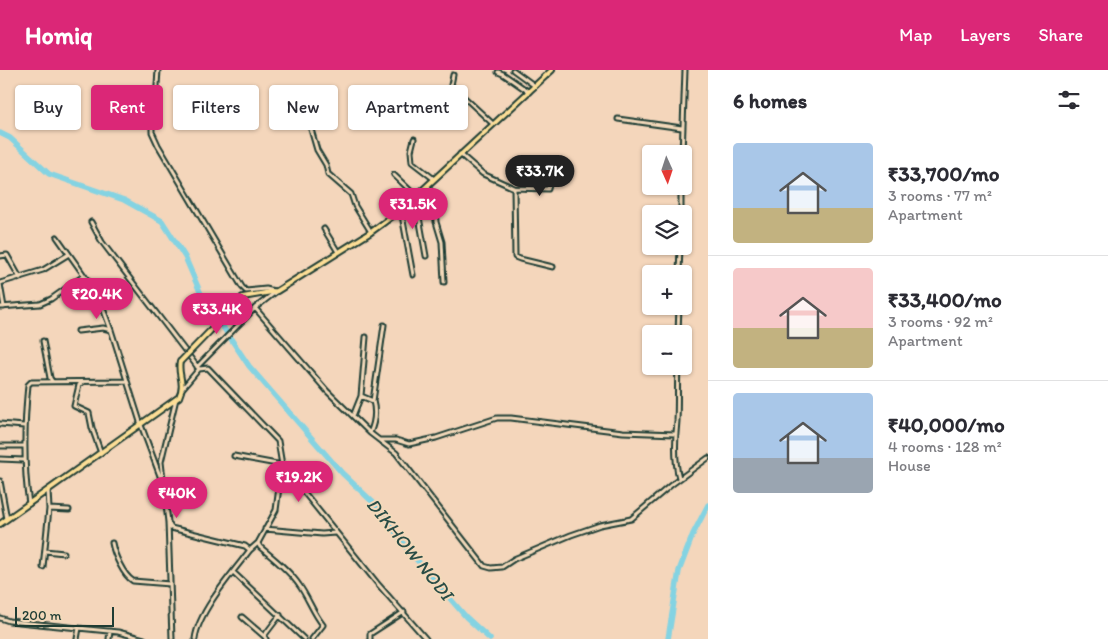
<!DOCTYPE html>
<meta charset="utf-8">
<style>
body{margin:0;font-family:Itim,sans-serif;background:#f7f7f7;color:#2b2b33;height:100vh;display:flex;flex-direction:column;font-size:19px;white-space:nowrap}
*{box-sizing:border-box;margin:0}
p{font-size:16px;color:#7c7c81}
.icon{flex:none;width:28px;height:28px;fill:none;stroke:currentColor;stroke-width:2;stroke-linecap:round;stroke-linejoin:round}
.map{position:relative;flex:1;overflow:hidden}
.details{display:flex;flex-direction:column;background:#fff;width:400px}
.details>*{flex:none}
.guide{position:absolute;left:15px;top:15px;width:475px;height:45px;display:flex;gap:10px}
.needle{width:32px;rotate:177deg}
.buttons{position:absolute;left:642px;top:75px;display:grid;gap:10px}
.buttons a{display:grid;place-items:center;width:50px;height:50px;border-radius:5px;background:#fff;box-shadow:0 1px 4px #0004;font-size:25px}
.scale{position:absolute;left:15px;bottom:12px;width:99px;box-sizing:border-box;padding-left:5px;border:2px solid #1f3d34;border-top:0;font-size:14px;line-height:18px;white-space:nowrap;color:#1f3d34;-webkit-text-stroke:4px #f3d9ba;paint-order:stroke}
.price{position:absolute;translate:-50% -42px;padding:0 11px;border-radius:18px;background:#db2777;color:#fff;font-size:16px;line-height:32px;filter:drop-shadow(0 1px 2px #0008)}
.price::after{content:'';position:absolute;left:50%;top:30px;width:15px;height:11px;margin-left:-8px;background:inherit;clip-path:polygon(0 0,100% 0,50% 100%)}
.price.active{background:#222;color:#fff}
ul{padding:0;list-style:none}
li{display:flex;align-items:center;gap:15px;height:125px;padding:0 25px}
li+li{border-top:1px solid #e1e1e2}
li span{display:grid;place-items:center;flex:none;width:140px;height:100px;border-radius:5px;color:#555}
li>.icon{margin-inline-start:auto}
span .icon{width:60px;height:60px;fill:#fffc;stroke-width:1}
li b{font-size:21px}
h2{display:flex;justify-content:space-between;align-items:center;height:60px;padding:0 25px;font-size:21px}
.tag{padding:0 18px;border-radius:5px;background:#fff;box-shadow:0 1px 4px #0004;font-size:18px;line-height:45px}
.tag.active{background:#db2777;color:#fff}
header{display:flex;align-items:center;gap:30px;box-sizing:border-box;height:70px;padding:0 25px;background:#db2777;color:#fff}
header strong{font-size:24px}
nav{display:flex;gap:28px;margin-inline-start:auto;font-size:18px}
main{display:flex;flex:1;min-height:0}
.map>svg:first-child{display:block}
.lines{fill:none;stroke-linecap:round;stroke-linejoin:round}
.river{stroke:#84d3e2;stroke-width:5.5}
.minor-casing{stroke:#1f3d34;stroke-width:7}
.major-casing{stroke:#1f3d34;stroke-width:8}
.minor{stroke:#f3d9ba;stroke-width:3}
.major{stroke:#fdde96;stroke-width:4}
.major-bridge-casing{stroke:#1f3d34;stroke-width:8;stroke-linecap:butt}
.major-bridge{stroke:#fdde96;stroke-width:4}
.labels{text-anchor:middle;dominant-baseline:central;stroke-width:4;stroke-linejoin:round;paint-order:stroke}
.water-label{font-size:19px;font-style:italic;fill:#294c45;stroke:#f3d9ba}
</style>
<header>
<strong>Homiq</strong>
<nav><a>Map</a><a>Layers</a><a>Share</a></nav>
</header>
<main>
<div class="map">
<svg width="708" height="569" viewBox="0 0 708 569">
<rect width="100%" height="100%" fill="#f4d6bb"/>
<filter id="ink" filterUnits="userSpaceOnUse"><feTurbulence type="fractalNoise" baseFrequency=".02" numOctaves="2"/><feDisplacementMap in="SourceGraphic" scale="10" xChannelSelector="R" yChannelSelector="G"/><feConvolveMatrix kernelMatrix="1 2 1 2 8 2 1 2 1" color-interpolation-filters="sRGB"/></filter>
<g filter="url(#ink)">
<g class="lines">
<path class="river" d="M0,63L10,68L49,104L124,130L162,151L185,187L201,224L249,296L342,403L380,439L404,475L466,547L490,569
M668,569L679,501L693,464L708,435"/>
<g class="minor-casing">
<path id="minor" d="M158,0L156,31L152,49V62L158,75L242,217L246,221L266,219L274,221
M513,0L535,16
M498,2L503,4L529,22
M453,5L451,15L493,54
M308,49L317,80L326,95L328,104L351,124L355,136L371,162
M618,49L682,58
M414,69L411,81L412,92L434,109
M460,84L483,104L514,118L515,187L520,189L553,197
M682,84L685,0
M394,105L416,126
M428,115L435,134L436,152L442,172L444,212
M514,118L548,119L549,114
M412,130L419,147L426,186
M401,140L413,205
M681,144V116
M91,152L102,172L199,299
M324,159L338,182
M57,167L98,225L111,260L141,355L163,414
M0,186L7,185L20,208
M679,204L680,176
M0,213L43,200L69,184
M0,214L4,237
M277,221L255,238L327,321L370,363L396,383L484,496L491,498L502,497L514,489L571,465L600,455L631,449L671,415L708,388
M0,237L40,234L51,229L82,207L85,208
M78,261L103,258L111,260
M678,264L679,236
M366,267L361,326L373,331C376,342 375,352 370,363
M43,271L50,308L52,311
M678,296C677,314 678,333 677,351C675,370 674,390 679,408
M197,297L255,238
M83,312L79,315L74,336L89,343L92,358L101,383
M182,319L199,299L208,298L278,371L282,395L377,513L426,569
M373,331L384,255
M353,346L361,326
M0,354L24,356
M380,370H396L409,374L436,368L497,348H511L623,362L675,364
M0,376H24
M0,389L24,390
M0,411L7,449
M29,434C23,394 24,356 28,315L31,312L126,311
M49,439L69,440
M168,452L171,458L245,476L250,480
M265,459L322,464L335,463
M112,473C114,484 123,505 133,511L170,514
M258,473L260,477C273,488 289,500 299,515C308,527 313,543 323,555L312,569
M45,481L64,483
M43,497L49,439L48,420
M233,502L304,569
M242,547L264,566
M0,548L9,551L118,562L144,569
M77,569L79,558
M109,569L110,561
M172,569L168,452L161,392L176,329
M195,569C198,542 233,502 250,480L258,473L276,440L282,395L234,386
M266,569L264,566L280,545
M370,569V564L404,542"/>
</g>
<g class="major-casing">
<path id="major" d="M243,227L277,221L371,162L401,140L552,0
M0,454L179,327C186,313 177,304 180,292"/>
</g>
<use href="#minor" class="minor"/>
<use href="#major" class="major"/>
<g class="major-bridge-casing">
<path id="major-bridge" d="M180,292L243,227"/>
</g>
<use href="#major-bridge" class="major-bridge"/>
</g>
</g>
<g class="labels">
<g class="water-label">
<text transform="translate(410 479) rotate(51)">DIKHOW NODI</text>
</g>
</g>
</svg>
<div class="buttons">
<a><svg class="needle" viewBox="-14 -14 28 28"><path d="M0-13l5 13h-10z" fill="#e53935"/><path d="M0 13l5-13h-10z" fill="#7c7c81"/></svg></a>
<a><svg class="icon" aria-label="layers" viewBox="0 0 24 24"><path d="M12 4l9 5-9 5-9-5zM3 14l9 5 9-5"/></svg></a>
<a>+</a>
<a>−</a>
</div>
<div class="scale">200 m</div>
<b class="price active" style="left:540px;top:127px">₹33.7K</b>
<b class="price" style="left:413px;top:160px">₹31.5K</b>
<b class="price" style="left:97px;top:250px">₹20.4K</b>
<b class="price" style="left:217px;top:265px">₹33.4K</b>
<b class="price" style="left:299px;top:433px">₹19.2K</b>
<b class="price" style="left:177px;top:449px">₹40K</b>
<div class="guide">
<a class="tag">Buy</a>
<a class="tag active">Rent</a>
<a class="tag">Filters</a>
<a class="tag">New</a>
<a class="tag">Apartment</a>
</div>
</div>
<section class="details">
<h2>6 homes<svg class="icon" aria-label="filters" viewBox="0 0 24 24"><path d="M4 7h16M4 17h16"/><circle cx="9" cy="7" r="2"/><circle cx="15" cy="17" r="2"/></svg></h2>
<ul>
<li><span style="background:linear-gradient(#a9c7e8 65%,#c2b280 0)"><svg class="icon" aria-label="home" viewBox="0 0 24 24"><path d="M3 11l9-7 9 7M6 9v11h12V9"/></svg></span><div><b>₹33,700/mo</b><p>3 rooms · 77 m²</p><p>Apartment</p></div></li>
<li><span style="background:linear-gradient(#f6c9c9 60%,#c2b280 0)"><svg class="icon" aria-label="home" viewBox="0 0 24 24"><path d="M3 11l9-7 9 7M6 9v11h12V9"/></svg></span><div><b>₹33,400/mo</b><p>3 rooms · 92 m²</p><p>Apartment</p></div></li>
<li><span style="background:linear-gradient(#a9c7e8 65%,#9aa5b1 0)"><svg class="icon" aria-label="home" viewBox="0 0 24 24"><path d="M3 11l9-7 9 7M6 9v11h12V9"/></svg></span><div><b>₹40,000/mo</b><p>4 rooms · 128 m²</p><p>House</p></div></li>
</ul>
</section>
</main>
